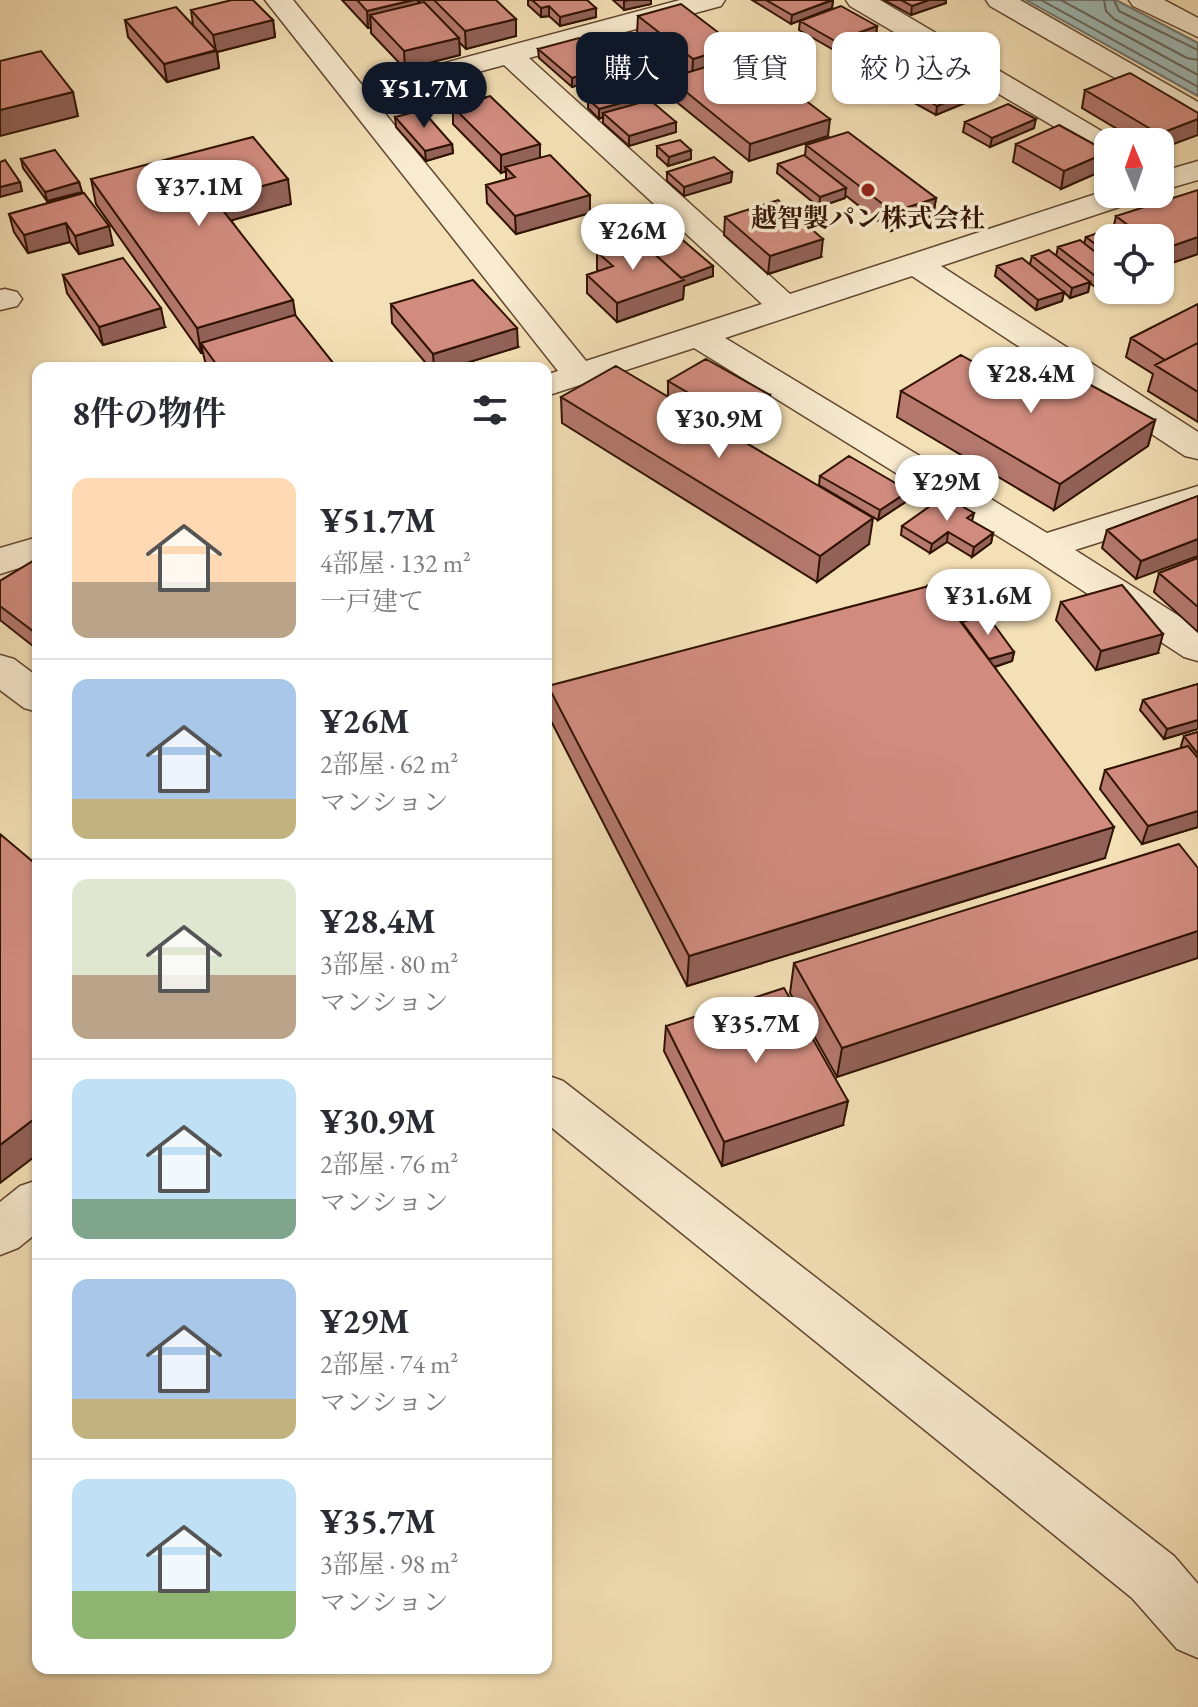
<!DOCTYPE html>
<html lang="ja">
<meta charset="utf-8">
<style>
body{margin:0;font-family:"EB Garamond","Noto Serif JP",serif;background:#f7f7f7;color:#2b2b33;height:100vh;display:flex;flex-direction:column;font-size:30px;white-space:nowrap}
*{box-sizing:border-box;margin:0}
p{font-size:26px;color:#7c7c81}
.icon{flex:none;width:44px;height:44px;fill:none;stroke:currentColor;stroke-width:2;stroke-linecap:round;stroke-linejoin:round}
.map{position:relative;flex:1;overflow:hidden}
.details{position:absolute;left:32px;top:362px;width:520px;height:1312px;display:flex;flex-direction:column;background:#fff;border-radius:16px;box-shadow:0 2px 6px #0004}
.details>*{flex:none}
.banner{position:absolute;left:576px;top:32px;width:502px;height:72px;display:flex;gap:16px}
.needle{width:52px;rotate:358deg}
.controls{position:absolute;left:1094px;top:128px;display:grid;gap:16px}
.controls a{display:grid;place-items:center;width:80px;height:80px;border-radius:16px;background:#fff;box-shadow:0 2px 6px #0004;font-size:40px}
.price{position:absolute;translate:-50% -68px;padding:0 18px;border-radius:28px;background:#fff;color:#222;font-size:26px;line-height:52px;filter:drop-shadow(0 2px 4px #0008)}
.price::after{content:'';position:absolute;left:50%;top:48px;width:24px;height:18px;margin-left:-12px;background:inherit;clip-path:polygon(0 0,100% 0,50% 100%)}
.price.selected{background:#111827;color:#fff}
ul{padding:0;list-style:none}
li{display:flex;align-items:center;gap:24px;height:200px;padding:0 40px}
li+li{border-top:2px solid #e1e1e2}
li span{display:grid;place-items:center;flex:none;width:224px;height:160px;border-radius:16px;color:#555}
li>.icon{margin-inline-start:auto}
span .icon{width:96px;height:96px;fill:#fffc;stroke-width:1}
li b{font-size:34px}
h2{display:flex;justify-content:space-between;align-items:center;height:96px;padding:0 40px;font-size:34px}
.tag{padding:0 28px;border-radius:16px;background:#fff;box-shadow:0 2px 6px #0004;font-size:28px;line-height:72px}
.tag.selected{background:#111827;color:#fff}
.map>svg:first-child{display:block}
.water{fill:#9fbbb7;stroke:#73786f;stroke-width:2}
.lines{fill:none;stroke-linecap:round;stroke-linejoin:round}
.shore{stroke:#68675c;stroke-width:2}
.minor-casing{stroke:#62462f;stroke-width:3}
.minor{fill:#f8ebd0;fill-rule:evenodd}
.wall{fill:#b4786d;stroke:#311302;stroke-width:2}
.shaded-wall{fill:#926259;stroke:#311302;stroke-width:2}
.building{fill:#d18c7f;stroke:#311302;stroke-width:2}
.poi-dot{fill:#8f2418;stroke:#f8ebd0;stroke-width:3}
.labels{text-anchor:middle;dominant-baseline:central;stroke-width:7;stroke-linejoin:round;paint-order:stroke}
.far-poi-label{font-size:26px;font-weight:bold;fill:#311302;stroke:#f8ebd0}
</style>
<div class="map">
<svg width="1198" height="1707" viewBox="0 0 1198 1707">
<rect width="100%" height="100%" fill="#f4e0b6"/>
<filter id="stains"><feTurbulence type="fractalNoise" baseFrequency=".0025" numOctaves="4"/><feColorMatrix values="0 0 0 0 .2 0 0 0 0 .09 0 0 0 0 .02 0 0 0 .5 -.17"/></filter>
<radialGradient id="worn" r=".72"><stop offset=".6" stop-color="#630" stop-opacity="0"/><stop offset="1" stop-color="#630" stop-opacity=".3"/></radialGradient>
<path class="water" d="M1026,0H1116L1198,43V96Z"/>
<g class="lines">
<path class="shore" d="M1041,0L1198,87
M1061,0L1198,75
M1104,0L1106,11L1114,19L1187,58L1198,60
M1114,0L1119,11L1198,50"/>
<g class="minor-casing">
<path id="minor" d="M265,0H293L362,85L680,0H725L721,6L529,58L790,294L1108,190V194H1142L1137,201L941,266L1198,432V459L1185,456L912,276L725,338L1047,533L1198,486V511L1075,550L1198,628V661L1184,657L1030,556L694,348L546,396V375L558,371ZM504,65L762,304L586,361L374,100Z
M846,0H880L1120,142H1108V155L1097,152L850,6Z
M986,0H1020L1198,102V123L1188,120L990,6Z
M1129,0H1164L1198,18V37L1133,6Z
M1198,161V180L1160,191V172Z
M5,289L17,292L22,299L17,306L0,310V290Z
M38,537V562L0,574V548Z
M0,655L14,659L38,677V712L24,708L0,690Z
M546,1075L563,1081L1174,1556L1198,1584V1658L1177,1649L1132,1598L546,1123Z
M38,1180V1232L18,1248L0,1255V1202L20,1186Z"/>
</g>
<use href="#minor" class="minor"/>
</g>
<path class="wall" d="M342,0H418V4L421,3L418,0H496L516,36L466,49L459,42L460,55L405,69L371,33V28H368Z
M528,0H587L596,17L560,26L549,16L541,17L528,5Z
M613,0H651V4L624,10Z
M752,0H833L832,8L791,24Z
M884,0H946V3L911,15Z
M191,10L273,20L275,37L217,52L219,68L167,82L128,37L125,20L193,25Z
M638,16L736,46V58L828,136L749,161L668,95L669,78L687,72L637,33Z
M800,21L877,26L876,35L864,39L866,40L865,50L846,57L799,30Z
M538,49L613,76L572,87L539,58Z
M858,55H928L927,64L887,81L857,64Z
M425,80L485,98L540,144V158L590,213L516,234L487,203L486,185L506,180V171L501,173L453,124V114L426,89Z
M909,90L989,93L936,115L907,99Z
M1085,90L1198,113L1160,142H1139L1082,108Z
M588,99L632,100V105L676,122V132L629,146L603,123V117L599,119L588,108Z
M395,117L452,144L453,153L426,161L396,127Z
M965,122L1034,128L990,147L963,132Z
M1016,144L1104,170L1061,189L1013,162Z
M806,145L936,198L933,216L891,231L845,195V198L819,207L777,173L778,164L805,156Z
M657,146L691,150V159L668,166L657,156Z
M21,159L79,182L82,192L47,201L23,168Z
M667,172H732L731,182L684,196L667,181Z
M91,179L291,204L231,220L295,315L337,368H209L205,361L203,353H201L96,204Z
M84,193L113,245L79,254L70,242L28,253L14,232L9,214Z
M1116,216L1198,254L1160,267V238H1108V285L1096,288L1090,283L1088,292L1070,298L1064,292L1062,301L1036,310L995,276L997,266L1030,264L1032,256H1056L1058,247L1084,244L1086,237L1112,234Z
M725,217L821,257L768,274L724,235Z
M646,246L713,266V276L684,286L683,299L617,322L587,293V275L599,271L597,270V252Z
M63,275L165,327L103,345L67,293Z
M391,304L518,347L450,368H430L392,323Z
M1198,304V422L1148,391L1153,374L1126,357L1131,338Z
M668,381L770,395L768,413L733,435L869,544L817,582L562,423L561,397H668Z
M1007,381L1065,384L1155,420L1148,446L1054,510L897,417L901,391Z
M820,476L907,501L878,520L819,485Z
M1198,496L1136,579L1102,548L1107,530Z
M974,513L972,521L993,533L991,543L972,557L947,542L930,553L901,535L902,526Z
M38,558V650L0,620V581Z
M1198,558V632L1154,592L1159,573Z
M1061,602L1158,653L1096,670L1056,620Z
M982,609L981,617L1014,652L1012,661L995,667L1105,858L687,986L549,717L548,686Z
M1198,684V729L1164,739L1140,710L1143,700Z
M1198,732V827L1142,844L1100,789L1105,770L1182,748L1181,746L1184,736Z
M1198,868L837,1077L790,993L794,963Z
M666,1026L843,1125L722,1166L664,1051Z"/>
<path class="shaded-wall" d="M413,0H418L419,16L370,15L371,28H368L367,11Z
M630,0H651V4L624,10V1Z
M833,0L832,8L791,24L792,15Z
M929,0H946V3L911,15L912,6Z
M549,6V16L541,17V8Z
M596,8V17L560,26V17Z
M516,19V36L466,49L465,31Z
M273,20L275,37L217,52L219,68L167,82L164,64L216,51L213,35Z
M877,26L876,35L854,43L855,34Z
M459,38L460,55L405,69L404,51Z
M866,40L865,50L846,57L847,48Z
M736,46L735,64L692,77L693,59Z
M928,55L927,64L887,81L888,72Z
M613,66V76L572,87V78Z
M990,84L989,93L936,115L937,106Z
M73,92L78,116L0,136V110Z
M632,100V109L603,113V117L599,119V109Z
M830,119L828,136L749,161L750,144Z
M1036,119L1034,128L990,147L992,138Z
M1198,119V135L1160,149V142H1157L1159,134Z
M676,122V132L629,146V136Z
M452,144L453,153L426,161L425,151Z
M540,144V162L505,167L506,171L501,173V155Z
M691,150V159L668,166L669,157Z
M1108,152L1104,170L1061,189L1064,171Z
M732,172L731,182L684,196V187Z
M288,179L291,204L218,224L214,199Z
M20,182L22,191L0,197V187Z
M79,182L82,192L47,201L45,192Z
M846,188L845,198L819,207L820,197Z
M590,195V213L516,234L515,216Z
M936,198L933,216L891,231L893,212Z
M66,223L70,242L28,253L24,235Z
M109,226L113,245L79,254L75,236Z
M1198,237V254L1160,267L1161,250Z
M823,239L821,257L768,274L770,256Z
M713,266V276L684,286L683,299L617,322V303L679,278Z
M1108,276V285L1096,288L1099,279Z
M1090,282L1088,292L1070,298L1072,288Z
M1064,292L1062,301L1036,310L1038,300Z
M293,300L297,325L201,343L203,353H201L197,328Z
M161,308L165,327L103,345L99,327Z
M517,328L518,347L450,368H434L433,354Z
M770,395L768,413L731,437L732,418Z
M1155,420L1148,446L1054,510L1060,484Z
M909,491L907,501L878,520L880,510Z
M873,518L869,544L817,582L820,556Z
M948,532L947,542L930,553L932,544Z
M993,533L991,543L972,557L974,547Z
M1198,539V556L1136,579L1141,561Z
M982,609L980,619L957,626L950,618Z
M1163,634L1158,653L1096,670L1101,651Z
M1014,652L1012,661L981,671L983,661Z
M1198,720V729L1164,739L1167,729Z
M1198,811V827L1142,844L1148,826Z
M1114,827L1105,858L687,986L689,956Z
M1198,931V958L837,1077L842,1048Z
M848,1101L843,1125L722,1166L724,1142Z
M38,1116V1154L0,1183V1145Z"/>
<path class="building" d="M232,0H253L273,20L213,35L191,10Z
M357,0H413L367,11Z
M434,0H496L516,19L465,31Z
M532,0H587L596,8L560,17L549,6L541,8Z
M766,0H832L792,15Z
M901,0H929L912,6Z
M424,2L459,38L404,51L370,15Z
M681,4L736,46L693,59L638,16Z
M841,6L877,26L855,34L866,40L847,48L800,21Z
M176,7L216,50L164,64L125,20Z
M579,38L613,66L572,78L538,49Z
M899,39L928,55L888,72L858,55Z
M41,51L73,92L0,110V61Z
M746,55L830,119L750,144L669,78Z
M961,68L990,84L937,106L909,90Z
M456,71L485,98L453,106L425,80Z
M1130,73L1198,113V119L1159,134L1085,90Z
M620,90L632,100L599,109L588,99Z
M490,96L540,144L501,155L452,106Z
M650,100L676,122L629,136L603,113Z
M1008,104L1036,119L992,138L965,122Z
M422,110L452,144L425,151L395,117Z
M1059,125L1108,152L1064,171L1016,144Z
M848,132L936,198L893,212L806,145Z
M253,137L288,179L214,199L293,300L197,328L91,179Z
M680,140L691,150L669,157L657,146Z
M55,150L79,182L45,192L21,159Z
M550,155L590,195L515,216L486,185L515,177L505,167Z
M804,155L846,188L820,197L778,164Z
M714,157L732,172L684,187L667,172Z
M5,160L20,182L0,187V162Z
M1198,190V237L1161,250L1160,238H1145L1116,216Z
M84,193L109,226L75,236L66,223L24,235L9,214Z
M778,200L823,239L770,256L725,217Z
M1106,230L1117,238H1108V254L1086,237Z
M678,236L713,266L681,278L646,246Z
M637,239L684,280L617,303L587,275L613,266L597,252Z
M1080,240L1108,262V276L1099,279L1058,247Z
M1049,250L1090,282L1072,288L1032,256Z
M123,258L161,308L99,327L63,275Z
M1022,258L1064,292L1038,300L997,266Z
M473,280L517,328L433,354L391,304Z
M1198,304V343L1165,360L1131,338Z
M295,315L337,368H219L201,343Z
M1198,343V392L1155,365Z
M961,355L1007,381L1031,366L1065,384L1076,377L1155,420L1060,484L901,391Z
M706,359L770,395L732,418L668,381Z
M616,366L873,518L820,556L561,397Z
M849,456L909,491L880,510L820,476Z
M944,496L974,513L967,518L993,533L974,547L948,532L932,544L902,526Z
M1198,496V539L1141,561L1107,530Z
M38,558V635L0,606V581Z
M1198,558V607L1159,573Z
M958,577L982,609L957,616L933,585L926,586Z
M933,585L1114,827L689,956L548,686Z
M1122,585L1163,634L1101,651L1061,602Z
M987,615L1014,652L989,659L962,622Z
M1198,684V720L1167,729L1143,700Z
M1198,732V754L1184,736Z
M1188,746L1198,758V811L1148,826L1105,770Z
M0,834L38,866V1116L0,1145Z
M1179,844L1198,868V931L842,1048L794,963Z
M784,988L848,1101L724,1142L666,1026Z"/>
<circle class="poi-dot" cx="868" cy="190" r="8"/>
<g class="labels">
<g class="far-poi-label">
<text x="868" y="218">越智製パン株式会社</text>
</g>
</g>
<rect width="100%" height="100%" filter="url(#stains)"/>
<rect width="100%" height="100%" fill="url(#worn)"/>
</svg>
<div class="controls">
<a><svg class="needle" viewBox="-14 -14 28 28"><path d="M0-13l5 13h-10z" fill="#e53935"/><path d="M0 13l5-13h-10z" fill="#7c7c81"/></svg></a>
<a><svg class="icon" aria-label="locate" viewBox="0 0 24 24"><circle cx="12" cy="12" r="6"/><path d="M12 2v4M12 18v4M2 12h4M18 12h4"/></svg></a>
</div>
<b class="price selected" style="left:424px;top:130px">¥51.7M</b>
<b class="price" style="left:199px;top:228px">¥37.1M</b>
<b class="price" style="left:633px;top:272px">¥26M</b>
<b class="price" style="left:1031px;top:415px">¥28.4M</b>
<b class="price" style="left:719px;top:460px">¥30.9M</b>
<b class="price" style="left:947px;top:523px">¥29M</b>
<b class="price" style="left:988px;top:637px">¥31.6M</b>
<b class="price" style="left:756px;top:1065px">¥35.7M</b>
<div class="banner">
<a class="tag selected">購入</a>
<a class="tag">賃貸</a>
<a class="tag">絞り込み</a>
</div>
<section class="details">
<h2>8件の物件<svg class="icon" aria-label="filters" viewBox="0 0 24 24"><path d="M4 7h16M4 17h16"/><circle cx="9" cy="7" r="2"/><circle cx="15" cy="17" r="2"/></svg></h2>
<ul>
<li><span style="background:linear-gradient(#ffd9b3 65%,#b9a48a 0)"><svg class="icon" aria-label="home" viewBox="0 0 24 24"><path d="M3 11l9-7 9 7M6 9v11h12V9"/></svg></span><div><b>¥51.7M</b><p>4部屋 · 132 m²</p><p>一戸建て</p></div></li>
<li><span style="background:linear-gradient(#a9c7e8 75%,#c2b280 0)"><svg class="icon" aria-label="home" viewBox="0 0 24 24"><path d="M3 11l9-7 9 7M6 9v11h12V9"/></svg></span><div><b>¥26M</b><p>2部屋 · 62 m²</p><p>マンション</p></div></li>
<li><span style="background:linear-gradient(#dfe7d0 60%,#b9a48a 0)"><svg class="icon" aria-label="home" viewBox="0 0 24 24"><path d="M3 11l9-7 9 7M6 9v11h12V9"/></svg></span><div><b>¥28.4M</b><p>3部屋 · 80 m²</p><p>マンション</p></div></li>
<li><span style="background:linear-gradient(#bfe0f5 75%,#7fa58c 0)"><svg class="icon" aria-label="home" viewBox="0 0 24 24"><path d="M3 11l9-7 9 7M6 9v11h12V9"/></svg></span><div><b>¥30.9M</b><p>2部屋 · 76 m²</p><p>マンション</p></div></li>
<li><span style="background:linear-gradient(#a9c7e8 75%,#c2b280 0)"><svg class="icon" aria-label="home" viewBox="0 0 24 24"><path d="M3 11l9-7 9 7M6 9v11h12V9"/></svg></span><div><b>¥29M</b><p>2部屋 · 74 m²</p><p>マンション</p></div></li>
<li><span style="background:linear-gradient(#bfe0f5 70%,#8fb573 0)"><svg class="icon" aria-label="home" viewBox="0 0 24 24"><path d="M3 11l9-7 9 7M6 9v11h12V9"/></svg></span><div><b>¥35.7M</b><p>3部屋 · 98 m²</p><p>マンション</p></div></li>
</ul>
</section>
</div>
